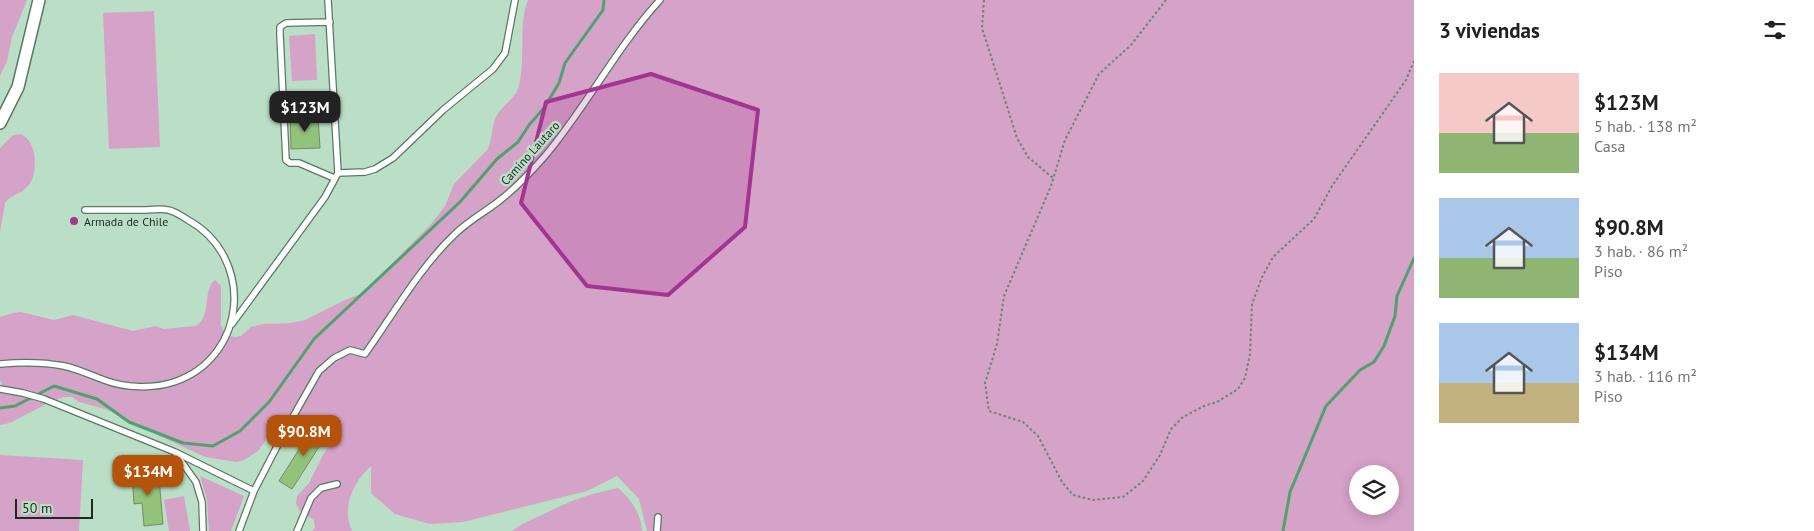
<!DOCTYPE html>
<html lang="es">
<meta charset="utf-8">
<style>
body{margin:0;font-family:"PT Sans",sans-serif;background:#f2f2f2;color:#202124;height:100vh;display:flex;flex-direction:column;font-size:19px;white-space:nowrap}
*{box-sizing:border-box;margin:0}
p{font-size:16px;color:#757577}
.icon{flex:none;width:28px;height:28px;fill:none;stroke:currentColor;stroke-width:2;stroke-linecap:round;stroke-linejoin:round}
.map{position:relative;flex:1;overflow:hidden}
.sheet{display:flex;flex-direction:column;background:#fff;width:400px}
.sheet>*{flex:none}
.tools{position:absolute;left:1349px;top:465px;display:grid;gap:10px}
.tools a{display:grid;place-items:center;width:50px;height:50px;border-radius:50%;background:#fff;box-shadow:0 2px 12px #0003;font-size:25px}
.scale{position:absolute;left:15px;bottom:12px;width:78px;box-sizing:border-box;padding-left:5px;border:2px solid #1c2a21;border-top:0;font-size:14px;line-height:18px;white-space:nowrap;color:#1c2a21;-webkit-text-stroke:4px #bbdec6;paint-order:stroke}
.price{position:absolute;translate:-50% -42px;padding:0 11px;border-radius:10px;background:#b45309;color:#fff;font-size:16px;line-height:32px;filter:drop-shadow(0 1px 2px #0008)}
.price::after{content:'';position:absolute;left:50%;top:30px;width:15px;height:11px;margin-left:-8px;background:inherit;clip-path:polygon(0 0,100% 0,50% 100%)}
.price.on{background:#222;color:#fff}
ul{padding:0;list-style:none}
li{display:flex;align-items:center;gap:15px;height:125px;padding:0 25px}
li span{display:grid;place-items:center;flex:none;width:140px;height:100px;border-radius:0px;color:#555}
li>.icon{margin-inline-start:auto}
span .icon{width:60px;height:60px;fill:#fffc;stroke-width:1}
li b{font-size:21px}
h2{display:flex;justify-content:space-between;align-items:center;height:60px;padding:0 25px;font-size:21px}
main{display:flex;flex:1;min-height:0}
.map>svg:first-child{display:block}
.green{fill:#d5a2c8;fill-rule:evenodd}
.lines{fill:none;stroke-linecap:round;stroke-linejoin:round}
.stream{stroke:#50a170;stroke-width:3}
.building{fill:#93c27b;stroke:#778b6d}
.lane-casing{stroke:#597964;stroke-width:8}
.street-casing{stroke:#597964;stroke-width:14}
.path{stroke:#6c8474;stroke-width:2;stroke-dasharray:2.5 2.5;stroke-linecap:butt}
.lane{stroke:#fff;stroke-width:5.5}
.street{stroke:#fff;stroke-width:11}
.marked{fill:#a43491;fill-opacity:0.2;stroke:#a43491;stroke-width:4;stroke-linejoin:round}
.poi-dot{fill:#a43491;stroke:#bbdec6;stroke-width:2}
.labels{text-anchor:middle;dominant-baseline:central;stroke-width:5;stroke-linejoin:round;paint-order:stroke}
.street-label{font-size:12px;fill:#1c2a21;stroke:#bbdec6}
.poi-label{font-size:12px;fill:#1c2a21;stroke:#bbdec6;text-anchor:start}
</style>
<main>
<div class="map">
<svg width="1414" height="531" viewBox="0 0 1414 531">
<rect width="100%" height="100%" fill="#bbdec6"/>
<path class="green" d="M0,0H27L12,37L7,61L0,76Z
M528,0H1414V531H647L639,499L617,476L587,491L463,522L430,524L395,514L371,493V466C353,482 341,508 352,531H312L315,528L314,520L300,511L296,504L297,496L309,483L323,455L330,445L333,429V422L318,417H293L285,420L273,430L258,451L244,460L236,462L205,457L136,425L121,416L105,409L79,402L72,397H64L48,403L10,423L0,425V389L2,382L0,381V317L13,313L21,312L54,320L73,315L133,331L156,326L163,329L196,326C212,317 202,290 215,280L221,286V326L227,336L236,337L241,336L251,327L263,324L291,323L305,320L345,300L363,293L432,223L445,206L454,184L488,149C493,137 491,123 499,112C506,102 516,98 519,85C526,59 518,24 528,0ZM1358,474H1390V506H1358Z
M154,11L160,147L109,149L103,13Z
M315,34L317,80L292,81L289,36Z
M21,134C29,138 32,145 34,153C36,169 35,183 21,192C15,195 9,197 5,203L0,232V148L13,135Z
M0,455L83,460L79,531H0Z
M200,476L244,496L231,531H209L207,500Z
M618,488C631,499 641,513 642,531H512C524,522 529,521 542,515C569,501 588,494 618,488Z
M184,496L190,531H169L164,500Z"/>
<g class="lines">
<path class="stream" d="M0,408L15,406L54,386L97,399L129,422L183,443L213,446L240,431L269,402L314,339L460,202L497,159L518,142L529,125L544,108L559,83L565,63L603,10L604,0
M1283,531L1290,492L1326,406L1360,370L1374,362L1384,346L1395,316L1397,296L1414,258"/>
</g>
<path class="building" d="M318,116L320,148L291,149L290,117Z
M315,424L328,433L292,489L279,481Z
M141,468L159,478L163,524L144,526L142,503L134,504L132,474H137Z"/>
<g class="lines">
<g class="lane-casing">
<path id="lane" d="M328,0L338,173
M330,22L286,23L280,27V35L286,160L290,163H299L334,178
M232,324L325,197L338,173L365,172L375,169L393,158L443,110L493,69L505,53L515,0
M0,364C21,362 43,362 64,366C78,369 90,375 104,380C125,388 152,389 174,382C248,357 255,257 188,220C183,217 175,211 168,210C162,208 153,210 146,210C125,210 105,210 85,210
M0,389L23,393L44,399L175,452L254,491L286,429L319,371L334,358L350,350L365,354C394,313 420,267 456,233C470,220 485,212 499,201C516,188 531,172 545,156C587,106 616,48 660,0
M176,454L196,482L202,502L203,531
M239,531L254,491
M297,531L311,498L321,488L337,484
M657,531L658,517"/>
</g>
<g class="street-casing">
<path id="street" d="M0,123L18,87L39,0"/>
</g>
<path class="path" d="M984,0L982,28L1017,138L1028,157L1053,178
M1166,0L1131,45L1099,74L1065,140L1051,186L1004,296L997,344L985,383L989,411L1023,422L1038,436L1062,482L1073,495L1093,500L1123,497L1143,481L1160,455L1171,429L1183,417L1204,406L1217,402L1238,389L1245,378L1250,354L1252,304L1262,277L1273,257L1314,219L1332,186L1406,80L1414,61"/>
<use href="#lane" class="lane"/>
<use href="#street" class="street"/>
</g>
<path class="marked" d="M651,74L758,110L745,227L668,295L587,286L521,203L546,102Z"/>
<circle class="poi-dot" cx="74" cy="221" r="5"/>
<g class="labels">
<g class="street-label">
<text transform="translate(530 153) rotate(-48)">Camino Lautaro</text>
</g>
<g class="poi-label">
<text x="84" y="221">Armada de Chile</text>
</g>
</g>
</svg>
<div class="tools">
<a><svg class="icon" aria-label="layers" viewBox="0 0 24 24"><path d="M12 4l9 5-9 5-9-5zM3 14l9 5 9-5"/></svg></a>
</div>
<div class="scale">50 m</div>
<b class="price on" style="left:305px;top:133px">$123M</b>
<b class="price" style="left:304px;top:457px">$90.8M</b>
<b class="price" style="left:148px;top:497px">$134M</b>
</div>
<section class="sheet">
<h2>3 viviendas<svg class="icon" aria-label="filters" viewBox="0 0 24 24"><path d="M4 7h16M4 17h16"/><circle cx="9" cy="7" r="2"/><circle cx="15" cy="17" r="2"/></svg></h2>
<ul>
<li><span style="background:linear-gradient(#f6c9c9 60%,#8fb573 0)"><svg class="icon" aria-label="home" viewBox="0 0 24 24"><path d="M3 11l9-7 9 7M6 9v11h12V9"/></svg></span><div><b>$123M</b><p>5 hab. · 138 m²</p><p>Casa</p></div></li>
<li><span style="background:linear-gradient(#a9c7e8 60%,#8fb573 0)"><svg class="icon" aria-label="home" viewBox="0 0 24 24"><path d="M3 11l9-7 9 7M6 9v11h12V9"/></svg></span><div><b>$90.8M</b><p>3 hab. · 86 m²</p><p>Piso</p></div></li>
<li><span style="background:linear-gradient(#a9c7e8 60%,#c2b280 0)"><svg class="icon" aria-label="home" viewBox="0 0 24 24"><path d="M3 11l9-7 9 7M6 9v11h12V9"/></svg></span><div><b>$134M</b><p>3 hab. · 116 m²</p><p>Piso</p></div></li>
</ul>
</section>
</main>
